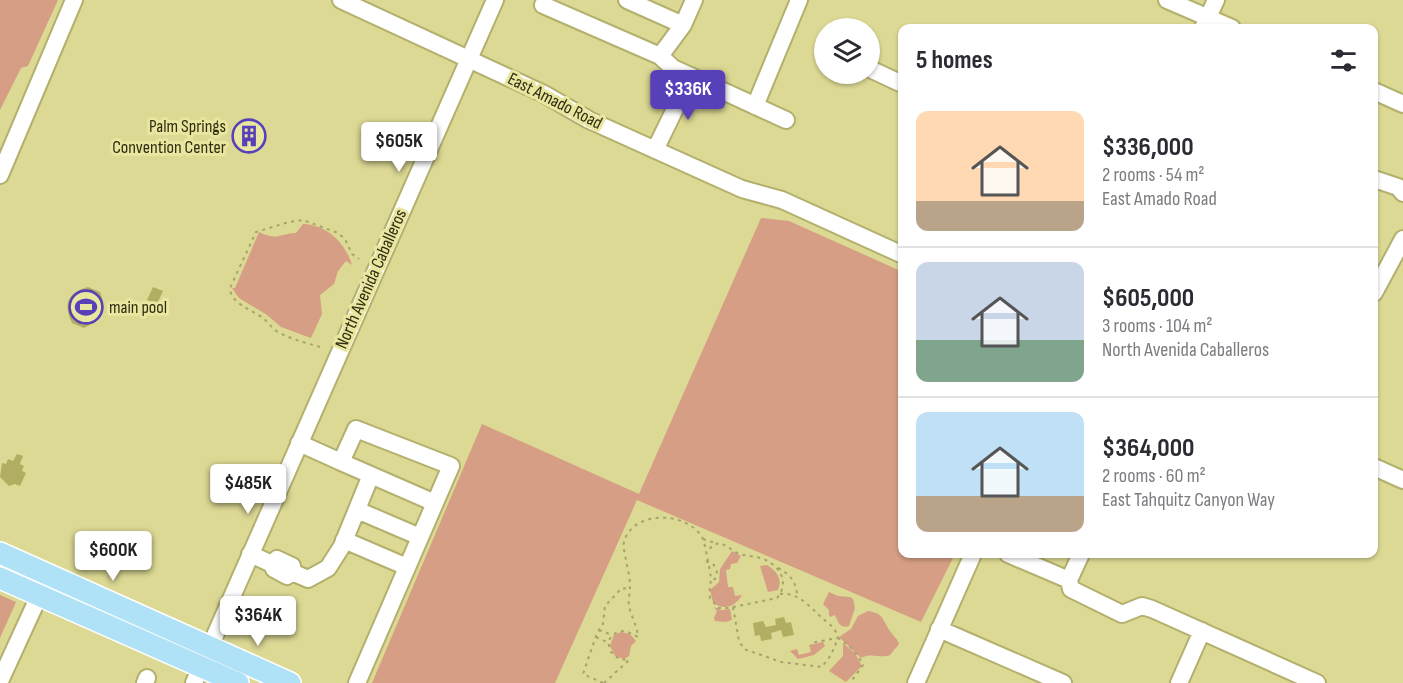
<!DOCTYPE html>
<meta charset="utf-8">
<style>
body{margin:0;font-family:"Sofia Sans Condensed",sans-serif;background:#f7f7f7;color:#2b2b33;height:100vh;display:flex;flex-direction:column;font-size:22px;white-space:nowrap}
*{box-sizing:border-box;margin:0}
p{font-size:20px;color:#7c7c81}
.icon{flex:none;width:33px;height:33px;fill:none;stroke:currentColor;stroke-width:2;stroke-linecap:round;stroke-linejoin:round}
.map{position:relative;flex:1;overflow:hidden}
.details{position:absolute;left:898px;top:24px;width:480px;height:534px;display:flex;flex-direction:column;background:#fff;border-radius:12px;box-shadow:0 2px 4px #0004}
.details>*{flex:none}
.tools{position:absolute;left:814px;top:18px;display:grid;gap:12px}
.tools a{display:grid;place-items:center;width:66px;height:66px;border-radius:50%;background:#fff;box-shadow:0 2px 4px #0004;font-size:30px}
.price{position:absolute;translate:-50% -51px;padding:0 14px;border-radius:6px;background:#fff;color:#222;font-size:20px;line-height:39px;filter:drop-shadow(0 2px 3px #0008)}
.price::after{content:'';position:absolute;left:50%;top:36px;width:18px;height:14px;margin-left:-9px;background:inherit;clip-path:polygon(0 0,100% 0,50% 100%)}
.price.on{background:#5840b8;color:#fff}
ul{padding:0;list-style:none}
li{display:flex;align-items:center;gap:18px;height:150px;padding:0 18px}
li+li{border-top:2px solid #e1e1e2}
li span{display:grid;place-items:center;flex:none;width:168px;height:120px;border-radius:12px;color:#555}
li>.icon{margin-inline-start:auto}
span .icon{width:72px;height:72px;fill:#fffc;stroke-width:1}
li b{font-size:26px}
h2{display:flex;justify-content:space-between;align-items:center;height:72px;padding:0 18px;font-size:26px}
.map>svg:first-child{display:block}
.green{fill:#d69e84}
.water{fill:#b1ae61}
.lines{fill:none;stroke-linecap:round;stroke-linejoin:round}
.minor-casing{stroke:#b3b06d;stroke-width:20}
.major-casing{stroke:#fff;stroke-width:24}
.path{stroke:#a6a36b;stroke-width:2;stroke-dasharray:3 4.5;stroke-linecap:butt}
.minor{stroke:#fff;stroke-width:16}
.major{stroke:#afe2f7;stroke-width:21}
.labels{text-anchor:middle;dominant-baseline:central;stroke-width:6;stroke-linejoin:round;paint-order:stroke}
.street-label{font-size:18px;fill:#2e2d11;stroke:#e9e6a0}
.poi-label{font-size:18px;fill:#2e2d11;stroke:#e9e6a0;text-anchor:end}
</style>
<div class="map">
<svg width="1403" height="683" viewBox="0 0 1403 683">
<rect width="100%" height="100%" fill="#dcd994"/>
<path class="green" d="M0,0H58L28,66L21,68L0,110Z
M761,218L789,221L903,272V554H955L921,622L637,500L555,683H372L482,424L639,494Z
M303,224C327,225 345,242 352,265L346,261L338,271L334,284L320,295L322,314L311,338L281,327L267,315L239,298L232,288H235L259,232C279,241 277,234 296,233Z
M732,551L741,556L737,563L731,564L730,569L726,570L728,587H733L735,596L742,595C736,606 723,612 713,602L710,590L719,582L720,569Z
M767,565C776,571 783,578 778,590L768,592L760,566Z
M829,592L838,596L850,597L853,599L855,608L849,626C840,629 838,622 835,615L830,617L829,615V610L823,604Z
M0,595L16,602L0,638Z
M714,607L721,610L730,609L732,620L726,622L715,621L714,618L717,611Z
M868,611C885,614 882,620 890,631C894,637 897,638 899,644L890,655C880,659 872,652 861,658L839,637L851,629L858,616Z
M621,632L630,634L636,641L631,646L629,656L624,659L615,656L610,646L614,635Z
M823,642L825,646L814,655L798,659L790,651L797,649L799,655L811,652L809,645Z
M843,643L855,653L862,666L846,682L829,671L843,656Z"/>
<path class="water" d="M88,287L100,292C108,311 102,320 84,328L72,323C63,304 67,293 88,287Z
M153,287L163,291L157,304L147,300Z
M17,454L23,456L20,464L24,466L22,471L26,473L20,486L15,484L9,486L0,477L2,463L6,464L8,459L13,461Z
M784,617L786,623L791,622L794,635L783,637L781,630L771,633L772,639L761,641L760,635L755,636L753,623L763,621L766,627L776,625L775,619Z"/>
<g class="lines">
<g class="minor-casing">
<path id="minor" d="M341,0L544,94L589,120L742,189L782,200L903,255
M627,0L683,25
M1167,0L1232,28
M543,5L660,56L683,25L694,0
M1203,28L1216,0
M660,56L673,68L786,120
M870,69L900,83
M1374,91L1403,104
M755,106L799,0
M655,150L691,76
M0,175L74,0
M1374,179L1398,187L1403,193
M1374,293L1403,239
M299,443L341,462L356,429L451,466L357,683
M341,462L435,503
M1374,467L1403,480
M357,510L420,537
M344,540L407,567
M250,554L272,564L274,569L287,576L292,572V566L277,559L272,564
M1008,554L1069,580L1071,589L1122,614L1142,606L1152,609L1317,683
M292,572L308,579L328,568L342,546L371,475
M1069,580L1081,554
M939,629L1063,683
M0,681L39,596
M145,683L147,678
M194,683L495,0
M916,683L973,554
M1179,683L1202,631"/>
</g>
<g class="major-casing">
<path id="major" d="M0,553L290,683
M0,578L238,683"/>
</g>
<path class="path" d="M320,347C307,343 293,340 280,333C273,330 269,323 263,318C252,310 230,303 230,288L256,232L289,222L303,220L338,233L345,239L352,254L359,259
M703,539L715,543
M706,561L714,565L717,572L715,579L710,581
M778,568C790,574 797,583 797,596
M780,594C798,592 809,606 820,616C828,624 835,626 838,638L810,643
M733,607L739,641L744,649L781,662L822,667L831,655L838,638C849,644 858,654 863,665L850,683
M599,630L612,635
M596,637L607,642
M603,683L583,674L597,633L603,624L605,606L622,588L629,589
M604,683L629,660L619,659L611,652L608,642C616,627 626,630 638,637C637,625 631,616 629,606C628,600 630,593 630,587C630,577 627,566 625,555C624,550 623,546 624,542C633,509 689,511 703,539C705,544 711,575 711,580C710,586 709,591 710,598L718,608H728L777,598C791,581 778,563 760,558C753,556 746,556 740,554C732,551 727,545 719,543L712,546L706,554"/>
<use href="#minor" class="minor"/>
<use href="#major" class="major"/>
</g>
<defs>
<g id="building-ring" transform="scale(1.725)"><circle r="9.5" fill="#e9e6a0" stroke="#5840b8" stroke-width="1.5"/><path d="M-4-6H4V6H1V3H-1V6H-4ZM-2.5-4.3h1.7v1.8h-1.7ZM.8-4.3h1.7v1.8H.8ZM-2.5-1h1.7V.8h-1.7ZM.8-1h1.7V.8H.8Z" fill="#5840b8"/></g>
<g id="stadium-ring" transform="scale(1.725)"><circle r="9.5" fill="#e9e6a0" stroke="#5840b8" stroke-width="1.5"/><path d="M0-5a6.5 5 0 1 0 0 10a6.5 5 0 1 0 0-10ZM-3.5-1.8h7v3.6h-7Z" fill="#5840b8"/></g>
</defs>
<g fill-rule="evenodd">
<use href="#building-ring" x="249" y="136"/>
<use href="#stadium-ring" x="86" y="307"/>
</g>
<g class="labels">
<g class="street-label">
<text transform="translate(555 101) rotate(27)">East Amado Road</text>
<text transform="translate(371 279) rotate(-66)">North Avenida Caballeros</text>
</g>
<g class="poi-label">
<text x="226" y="126">Palm Springs<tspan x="226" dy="21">Convention Center</tspan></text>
<text x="109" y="307" text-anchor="start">main pool</text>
</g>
</g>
</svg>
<div class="tools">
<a><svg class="icon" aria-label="layers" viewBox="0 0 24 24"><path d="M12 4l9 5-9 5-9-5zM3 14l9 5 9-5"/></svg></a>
</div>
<b class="price on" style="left:688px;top:121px">$336K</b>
<b class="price" style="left:399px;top:173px">$605K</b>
<b class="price" style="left:248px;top:515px">$485K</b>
<b class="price" style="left:113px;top:582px">$600K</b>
<b class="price" style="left:258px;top:647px">$364K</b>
<section class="details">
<h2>5 homes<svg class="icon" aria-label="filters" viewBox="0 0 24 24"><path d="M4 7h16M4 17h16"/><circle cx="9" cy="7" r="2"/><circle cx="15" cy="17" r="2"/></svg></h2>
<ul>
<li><span style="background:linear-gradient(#ffd9b3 75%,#b9a48a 0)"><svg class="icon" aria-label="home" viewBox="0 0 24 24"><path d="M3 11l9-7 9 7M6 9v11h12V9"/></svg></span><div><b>$336,000</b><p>2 rooms · 54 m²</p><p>East Amado Road</p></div></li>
<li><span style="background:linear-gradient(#c9d6e8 65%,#7fa58c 0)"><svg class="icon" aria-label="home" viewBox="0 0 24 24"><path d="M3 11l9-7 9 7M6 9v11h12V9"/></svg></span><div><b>$605,000</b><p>3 rooms · 104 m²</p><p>North Avenida Caballeros</p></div></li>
<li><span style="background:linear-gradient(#bfe0f5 70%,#b9a48a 0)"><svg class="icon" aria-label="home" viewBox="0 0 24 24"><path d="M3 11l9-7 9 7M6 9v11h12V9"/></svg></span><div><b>$364,000</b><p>2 rooms · 60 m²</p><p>East Tahquitz Canyon Way</p></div></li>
</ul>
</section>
</div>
